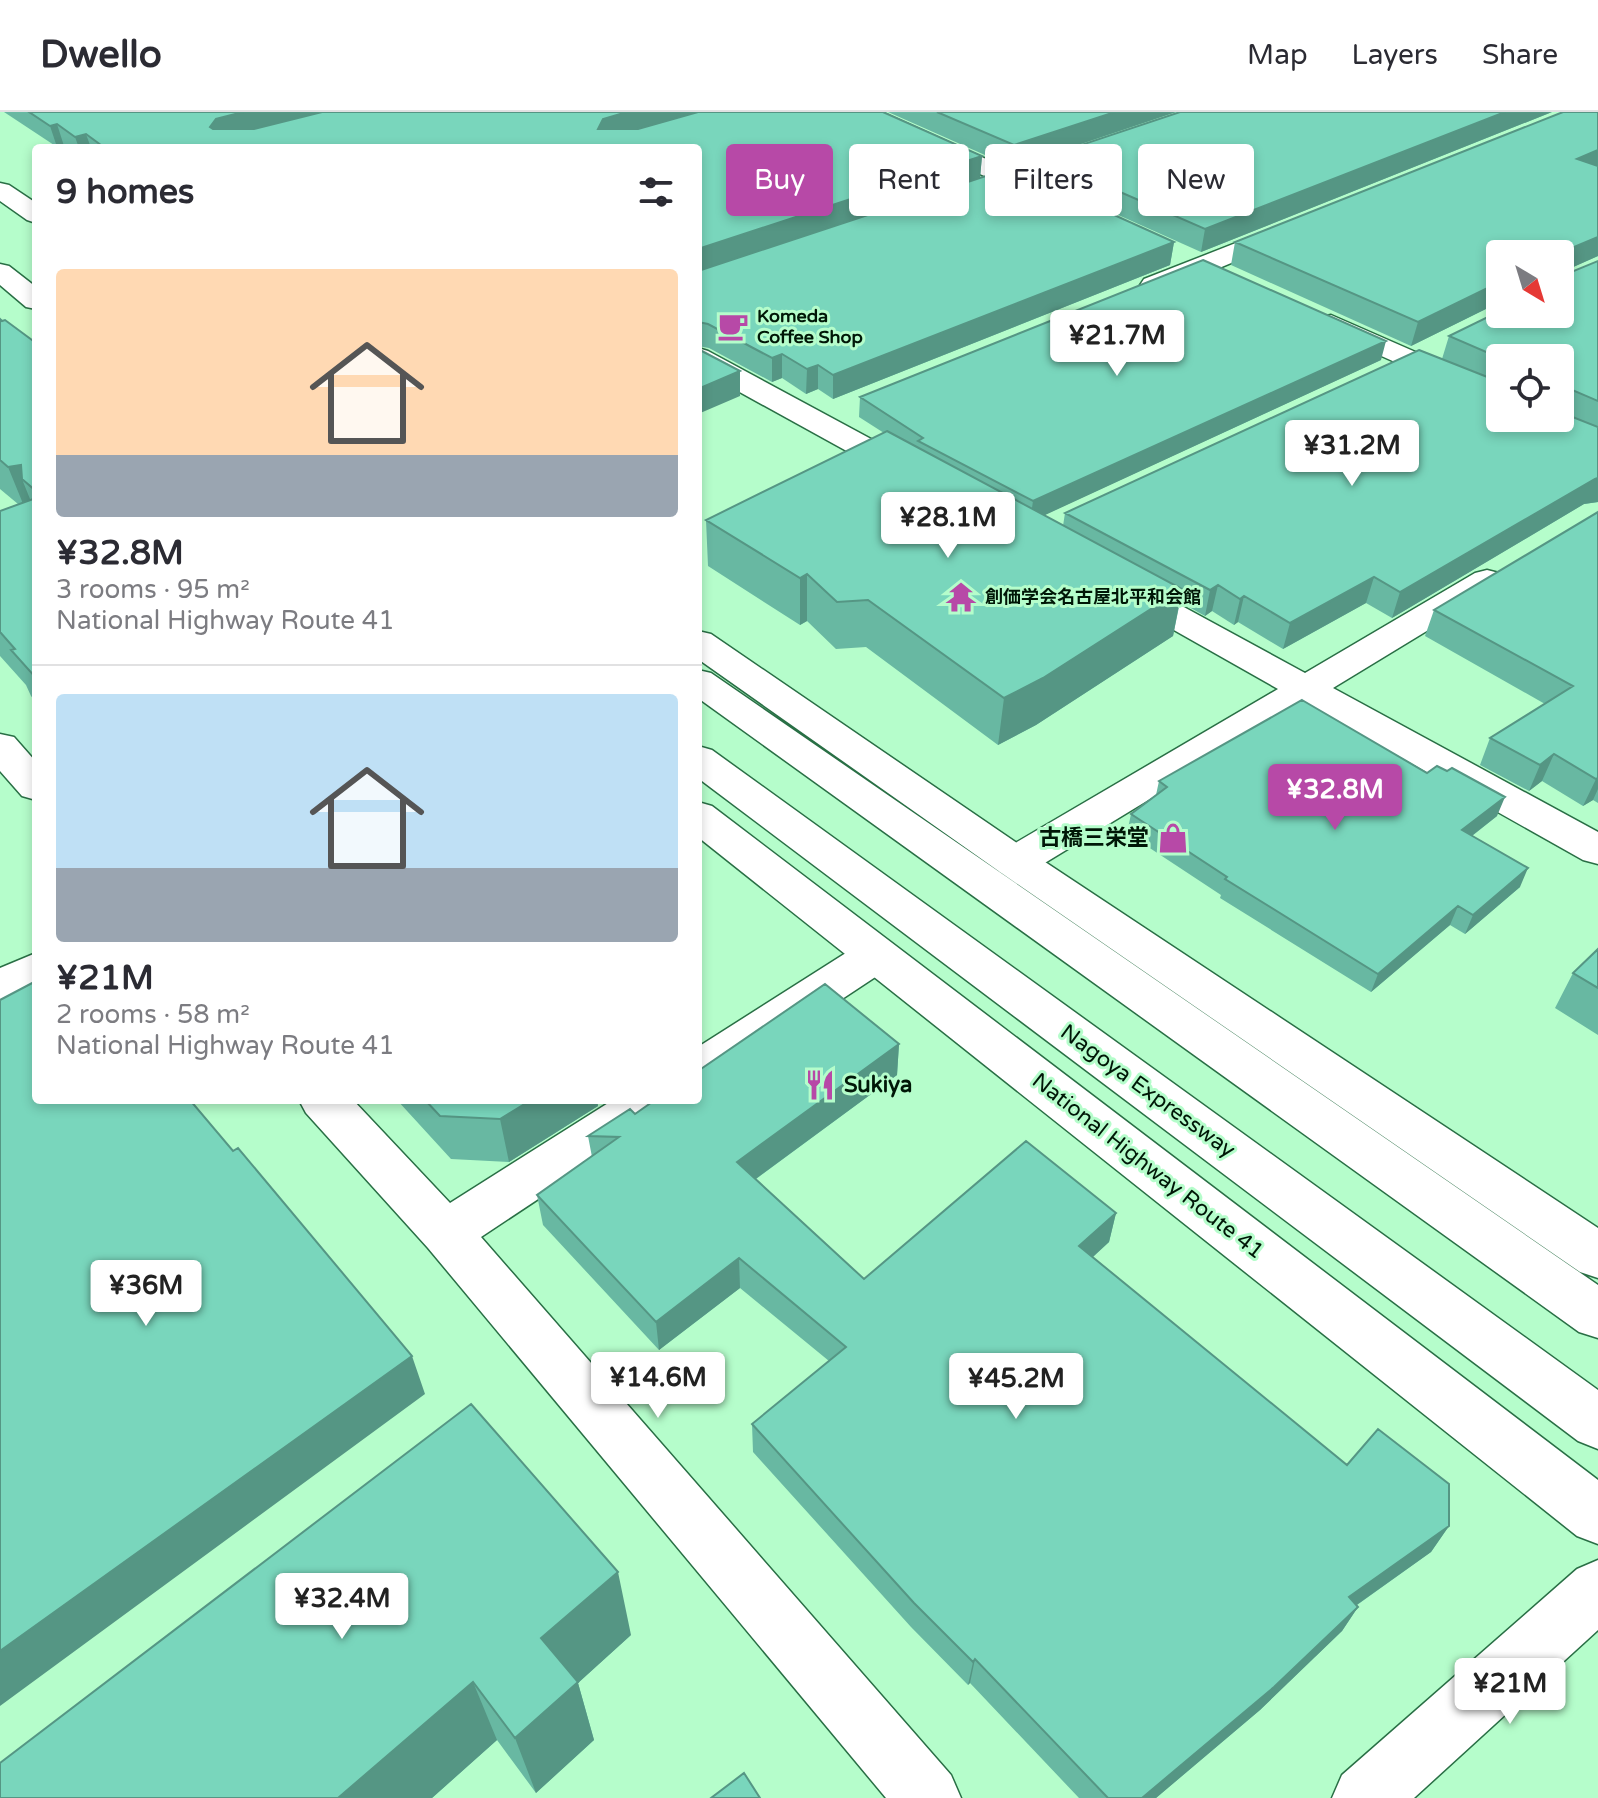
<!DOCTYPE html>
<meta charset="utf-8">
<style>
body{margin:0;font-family:"Varela Round","Noto Sans JP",sans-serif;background:#f2f2f3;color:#2b2b33;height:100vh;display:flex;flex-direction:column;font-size:30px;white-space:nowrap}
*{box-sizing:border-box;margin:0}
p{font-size:26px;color:#7c7c81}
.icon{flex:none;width:44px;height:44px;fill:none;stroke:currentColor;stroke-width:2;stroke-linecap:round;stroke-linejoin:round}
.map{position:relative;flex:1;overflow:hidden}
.sheet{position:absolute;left:32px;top:32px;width:670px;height:960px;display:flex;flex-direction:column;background:#fff;border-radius:8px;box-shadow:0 4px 12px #0003}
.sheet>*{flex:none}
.hud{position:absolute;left:726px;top:32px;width:752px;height:72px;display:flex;gap:16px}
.needle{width:52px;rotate:142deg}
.buttons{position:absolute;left:1486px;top:128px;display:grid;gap:16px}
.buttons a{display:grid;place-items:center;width:88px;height:88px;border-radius:8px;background:#fff;box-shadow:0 4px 12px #0003;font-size:40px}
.price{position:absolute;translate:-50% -68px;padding:0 18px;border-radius:8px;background:#fff;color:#222;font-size:26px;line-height:52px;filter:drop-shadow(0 2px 4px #0008)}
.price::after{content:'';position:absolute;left:50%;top:48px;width:24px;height:18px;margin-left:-12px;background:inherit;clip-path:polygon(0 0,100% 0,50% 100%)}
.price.current{background:#b749a7;color:#fff}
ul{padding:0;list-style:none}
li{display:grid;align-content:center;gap:16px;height:424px;padding:0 24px}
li+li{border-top:2px solid #e1e1e2}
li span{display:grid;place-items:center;height:248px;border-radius:8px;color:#555}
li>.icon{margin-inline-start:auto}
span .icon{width:144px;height:144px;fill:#fffc;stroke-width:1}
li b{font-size:34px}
h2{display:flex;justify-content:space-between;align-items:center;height:96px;padding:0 24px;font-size:34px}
.pill{padding:0 28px;border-radius:8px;background:#fff;box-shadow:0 4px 12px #0003;font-size:28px;line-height:72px}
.pill.current{background:#b749a7;color:#fff}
header{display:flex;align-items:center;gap:48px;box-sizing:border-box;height:112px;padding:0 40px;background:#fff;border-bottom:2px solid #e1e1e2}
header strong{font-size:38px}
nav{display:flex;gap:44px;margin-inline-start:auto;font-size:28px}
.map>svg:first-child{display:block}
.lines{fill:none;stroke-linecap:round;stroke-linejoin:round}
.street-casing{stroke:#296f45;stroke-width:3}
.secondary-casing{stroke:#296f45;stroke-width:3}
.highway-casing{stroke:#296f45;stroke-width:3}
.street{fill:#fff;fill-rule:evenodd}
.secondary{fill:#fff;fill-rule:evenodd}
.highway{fill:#fff;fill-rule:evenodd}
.wall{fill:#68b8a2;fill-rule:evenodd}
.shaded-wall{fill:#559684}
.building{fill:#79d6bc;stroke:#559684;stroke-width:2}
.labels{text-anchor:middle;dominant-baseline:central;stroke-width:6;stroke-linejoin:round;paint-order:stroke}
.far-poi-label{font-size:18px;font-weight:bold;fill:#001707;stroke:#b5fdcb;text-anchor:start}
.poi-label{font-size:22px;font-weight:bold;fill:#001707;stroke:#b5fdcb;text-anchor:end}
.street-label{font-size:22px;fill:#001707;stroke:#b5fdcb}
</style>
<header>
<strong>Dwello</strong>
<nav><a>Map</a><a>Layers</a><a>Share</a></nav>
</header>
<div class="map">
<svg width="1598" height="1686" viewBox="0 0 1598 1686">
<rect width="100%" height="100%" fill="#b5fdcb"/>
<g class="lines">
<g class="street-casing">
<path id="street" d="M851,0H881L1062,81L1065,86L1062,91H1044L854,5Z
M1287,111L1296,114L1300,119L1296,124L1164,179H1144L1140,173L1144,167Z
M1331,203L1500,277V297L1321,217L1317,211L1321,205Z
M698,236L708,239L923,355L928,362L923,369L912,372L901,369L698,257Z
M1487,458L1499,461L1504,468L1499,475L1333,576L1598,720V752L1583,748L1306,592L1030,760L1015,764L1000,760L994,750L1000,740L1278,577L1112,483L1107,476L1112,469L1124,466L1136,469L1305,561L1475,461Z
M0,622L14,625L36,650V688L22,684L0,659Z
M876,827L892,832L898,843L892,854L715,971L698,976V935L860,832Z
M36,841V877L0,893V856Z
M299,988H353L450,1091L613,988H675L668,1001L481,1125L951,1663L961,1686H886L428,1136L306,1001Z"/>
</g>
<g class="secondary-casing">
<path id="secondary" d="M1185,0H1218L1215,5L976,86H958L955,81L958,76Z
M1598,1448V1518L1414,1686H1332L1342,1663L1577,1457Z"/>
</g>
<g class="highway-casing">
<path id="highway" d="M0,71L9,73L36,91V111L27,108L0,89Z
M0,152L9,154L36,175V197L26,195L0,173Z
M698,519L711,522L1030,740L1598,1116V1166L1580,1160L1000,760L698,547Z
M698,558L711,561L1598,1173V1226L1579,1220L698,586Z
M698,634L712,638L1598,1278V1337L1578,1329L698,666Z
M698,690L712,694L1598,1368V1432L1577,1424L698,725Z"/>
</g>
<use href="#street" class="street"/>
<use href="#secondary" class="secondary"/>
<use href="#highway" class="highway"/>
</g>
<path class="wall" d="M4,0H883L982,44L980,66L1174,130L1170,153L833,287L818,277L806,282L782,266L772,270L709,236L698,234V36H67L64,34L57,35Z
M888,0H1176L1012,55Z
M1552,0L1201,140L1040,68L1042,46Z
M1235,130L1598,144L1566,158V160L1569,161L1598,149V390L1584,392L1392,506L1366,491L1283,537L1238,510L1234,513L1212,499L1205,504L1180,490L1173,524L1036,613L998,633L866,535L836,537L807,509L800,513L708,454L706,408L884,321L859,305L860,285L1381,248L1044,403L1063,414L1065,401L1442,247L1449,224L1560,202L1500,142V193H1494L1411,234L1231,153ZM1500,246H1560L1500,306Z
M0,207L36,231V590L31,584L26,573L0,544V399L18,392L0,377Z
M1598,400V691L1593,688L1583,694L1542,669L1529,679L1480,653L1490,626L1545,592L1425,524L1434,498Z
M1159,669L1497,704L1472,724L1520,775L1465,822L1450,813L1371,880L1220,786L1221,783L1127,721L1131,702L1156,683Z
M1598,837V923L1555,896L1573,861Z
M899,932L897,963L756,1067L864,1167L1116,1101L1109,1130L1093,1145L1347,1353L1449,1414L1431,1440L1357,1493L1358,1495L1342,1519L1260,1598L1156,1686H1079L970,1571L968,1573L911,1515L753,1340L752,1312L829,1249L740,1176L659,1238L543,1113L537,1083L592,1045L588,1024L635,1002Z
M397,988H597L598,994L509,1050L451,1047Z
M631,1523L578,1571L594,1628L536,1681L497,1628L432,1686H0Z"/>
<path class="shaded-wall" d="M243,0H331L215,36L210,15L216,7Z
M627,0H701L601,36L598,17L603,7Z
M1115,0H1176L1012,55L1014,33Z
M1505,0H1552L1201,140L1205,117Z
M57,12L64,34L57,35L50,14Z
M86,22L91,36H79L75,25Z
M1598,38V57L1577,47Z
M982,44L980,66L698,161V137Z
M1598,125V144L1560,161L1567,138Z
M1174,130L1170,153L833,287V263Z
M1500,170L1494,193L1411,234L1418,210Z
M1386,229L1381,248L1030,410L1033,389Z
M782,242V266L772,270V246Z
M818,253V277L806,282L807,257Z
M740,259V284L698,302V277Z
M1570,277L1561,301H1560V278Z
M21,353L22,367L34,397L26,399L8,355Z
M1598,366V390L1584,392L1392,506L1400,480L1595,367Z
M807,462V509L800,513V466Z
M1374,465L1366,491L1283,537L1290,511Z
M1218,473L1212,499L1205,504L1210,478Z
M1182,477L1173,524L1036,613L998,633L1004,586Z
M1244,484L1238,510L1234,513L1240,487Z
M1554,642L1542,669L1529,679L1540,653Z
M1598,666V677L1593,688L1583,694L1596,667Z
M1505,685L1497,704L1455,737L1462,718Z
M1528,756L1520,775L1465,822L1473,803Z
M1458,794L1450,813L1371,880L1378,862Z
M899,932L897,963L738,1080L737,1050Z
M531,988H597L598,994L509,1050L500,1007Z
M1116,1101L1109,1130L1073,1163L1079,1134Z
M739,1146L740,1176L659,1238L656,1210Z
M412,1244L425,1282L0,1594V1539Z
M1449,1414L1431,1440L1334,1509L1349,1485Z
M618,1460L631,1523L578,1571L594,1628L536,1681L515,1626L541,1526Z
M1358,1495L1342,1519L1260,1598L1156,1686H1142Z
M975,1547L970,1571L968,1573L973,1550Z
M473,1570L497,1628L432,1686H338Z"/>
<path class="building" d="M29,0H243L216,7L210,15L213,17H254L322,0H627L603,7L598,17H638L698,0H883L982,44L698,137V36H105L86,22L75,25L57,12L50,14Z
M937,0H1115L1014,33Z
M1180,0H1505L1205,117L1042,46Z
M1563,0H1598V38L1577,47L1598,54V125L1567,138L1566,160L1569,161L1598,149V289L1570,277L1560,278V246H1500L1449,224L1500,199V202H1560V142H1500V170L1418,210L1235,130Z
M1010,56L1174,130L833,263L818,253L807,257L782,242L772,246L708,212L698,210V159Z
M1203,148L1386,229L1033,389L918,329L923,326L860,285Z
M0,207L2,209L5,208L36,231V379L22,367L21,353L8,355L0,348Z
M698,237L740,259L698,277Z
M1419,238L1500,270V306H1560V300L1598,315V366L1595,367L1400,480L1374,465L1290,511L1244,484L1240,487L1218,473L1210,478L1065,401Z
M887,319L1182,477L1043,566L1004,586L868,488L837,490L807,462L800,466L706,408Z
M36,386V566L11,538L15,537L0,520V399Z
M1598,400V666L1596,667L1554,642L1540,653L1490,626L1573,574L1434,498Z
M1302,588L1427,661L1437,654L1447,659L1452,656L1505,685L1462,718L1528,756L1473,803L1458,794L1378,862L1225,767L1227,765L1131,702L1167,675L1159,669Z
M1598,837V876L1573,861Z
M36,869V988H190L233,1039L238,1036L412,1244L0,1539V888Z
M825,872L899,932L737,1050L864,1167L1026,1029L1116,1101L1079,1134L1347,1353L1378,1317L1449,1372V1414L1349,1485L1358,1495L1274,1575L1142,1686H1108L975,1547L973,1550L914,1491L752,1312L846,1235L739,1146L656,1210L537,1083L619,1025L588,1024L630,997L635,1002L655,988H698V959Z
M425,988H531L500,1007L440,1004Z
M471,1292L618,1460L541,1526L578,1570L515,1626L473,1570L338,1686H0V1651Z
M744,1661L760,1686H711Z"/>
<defs>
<g id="cafe-bare" transform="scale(2.4)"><path d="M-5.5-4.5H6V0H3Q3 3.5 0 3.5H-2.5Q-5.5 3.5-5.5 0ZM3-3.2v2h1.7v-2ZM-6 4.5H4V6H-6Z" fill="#b749a7" stroke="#b5fdcb" stroke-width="2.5" paint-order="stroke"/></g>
<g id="temple-bare" transform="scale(2.4)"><path d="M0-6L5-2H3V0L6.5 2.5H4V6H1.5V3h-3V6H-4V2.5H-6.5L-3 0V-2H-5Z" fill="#b749a7" stroke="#b5fdcb" stroke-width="2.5" paint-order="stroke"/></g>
<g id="shop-bare" transform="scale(2.4)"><path d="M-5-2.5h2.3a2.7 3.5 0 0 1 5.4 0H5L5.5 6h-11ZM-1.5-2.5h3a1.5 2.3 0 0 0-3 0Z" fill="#b749a7" stroke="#b5fdcb" stroke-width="2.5" paint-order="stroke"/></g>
<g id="restaurant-bare" transform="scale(2.4)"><path d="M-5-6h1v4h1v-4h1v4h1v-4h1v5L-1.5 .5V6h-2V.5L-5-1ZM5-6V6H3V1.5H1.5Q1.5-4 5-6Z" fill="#b749a7" stroke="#b5fdcb" stroke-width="2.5" paint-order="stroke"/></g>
</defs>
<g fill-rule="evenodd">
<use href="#cafe-bare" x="733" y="214"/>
<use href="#temple-bare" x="961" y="485"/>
<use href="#shop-bare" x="1173" y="726"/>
<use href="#restaurant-bare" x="820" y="973"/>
</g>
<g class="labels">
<g class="far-poi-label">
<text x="757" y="204">Komeda<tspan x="757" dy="21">Coffee Shop</tspan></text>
<text x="985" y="485">創価学会名古屋北平和会館</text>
</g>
<g class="poi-label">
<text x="1149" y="726">古橋三栄堂</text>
<text x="844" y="973" text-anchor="start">Sukiya</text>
</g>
<g class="street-label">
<text transform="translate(1148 979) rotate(36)">Nagoya Expressway</text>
<text transform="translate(1148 1054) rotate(38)">National Highway Route 41</text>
</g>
</g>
</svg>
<div class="buttons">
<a><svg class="needle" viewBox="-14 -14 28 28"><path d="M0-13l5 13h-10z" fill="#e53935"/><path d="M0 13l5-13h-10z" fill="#7c7c81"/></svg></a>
<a><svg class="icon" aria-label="locate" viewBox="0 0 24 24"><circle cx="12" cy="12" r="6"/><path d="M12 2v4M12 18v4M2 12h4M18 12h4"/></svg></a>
</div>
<b class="price" style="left:1117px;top:266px">¥21.7M</b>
<b class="price" style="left:1352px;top:376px">¥31.2M</b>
<b class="price" style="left:948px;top:448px">¥28.1M</b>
<b class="price current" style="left:1335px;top:720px">¥32.8M</b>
<b class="price" style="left:146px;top:1216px">¥36M</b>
<b class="price" style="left:658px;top:1308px">¥14.6M</b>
<b class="price" style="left:1016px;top:1309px">¥45.2M</b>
<b class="price" style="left:342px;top:1529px">¥32.4M</b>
<b class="price" style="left:1510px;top:1614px">¥21M</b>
<div class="hud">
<a class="pill current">Buy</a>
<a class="pill">Rent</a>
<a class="pill">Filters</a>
<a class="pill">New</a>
</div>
<section class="sheet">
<h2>9 homes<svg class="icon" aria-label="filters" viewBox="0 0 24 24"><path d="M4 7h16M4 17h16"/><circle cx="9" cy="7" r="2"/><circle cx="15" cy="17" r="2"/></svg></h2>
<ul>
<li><span style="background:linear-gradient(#ffd9b3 75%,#9aa5b1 0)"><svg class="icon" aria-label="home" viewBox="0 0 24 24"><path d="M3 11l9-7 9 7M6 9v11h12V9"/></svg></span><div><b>¥32.8M</b><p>3 rooms · 95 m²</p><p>National Highway Route 41</p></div></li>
<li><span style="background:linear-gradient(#bfe0f5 70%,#9aa5b1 0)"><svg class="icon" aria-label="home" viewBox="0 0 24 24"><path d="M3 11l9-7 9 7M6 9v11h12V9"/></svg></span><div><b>¥21M</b><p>2 rooms · 58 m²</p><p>National Highway Route 41</p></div></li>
</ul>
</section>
</div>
